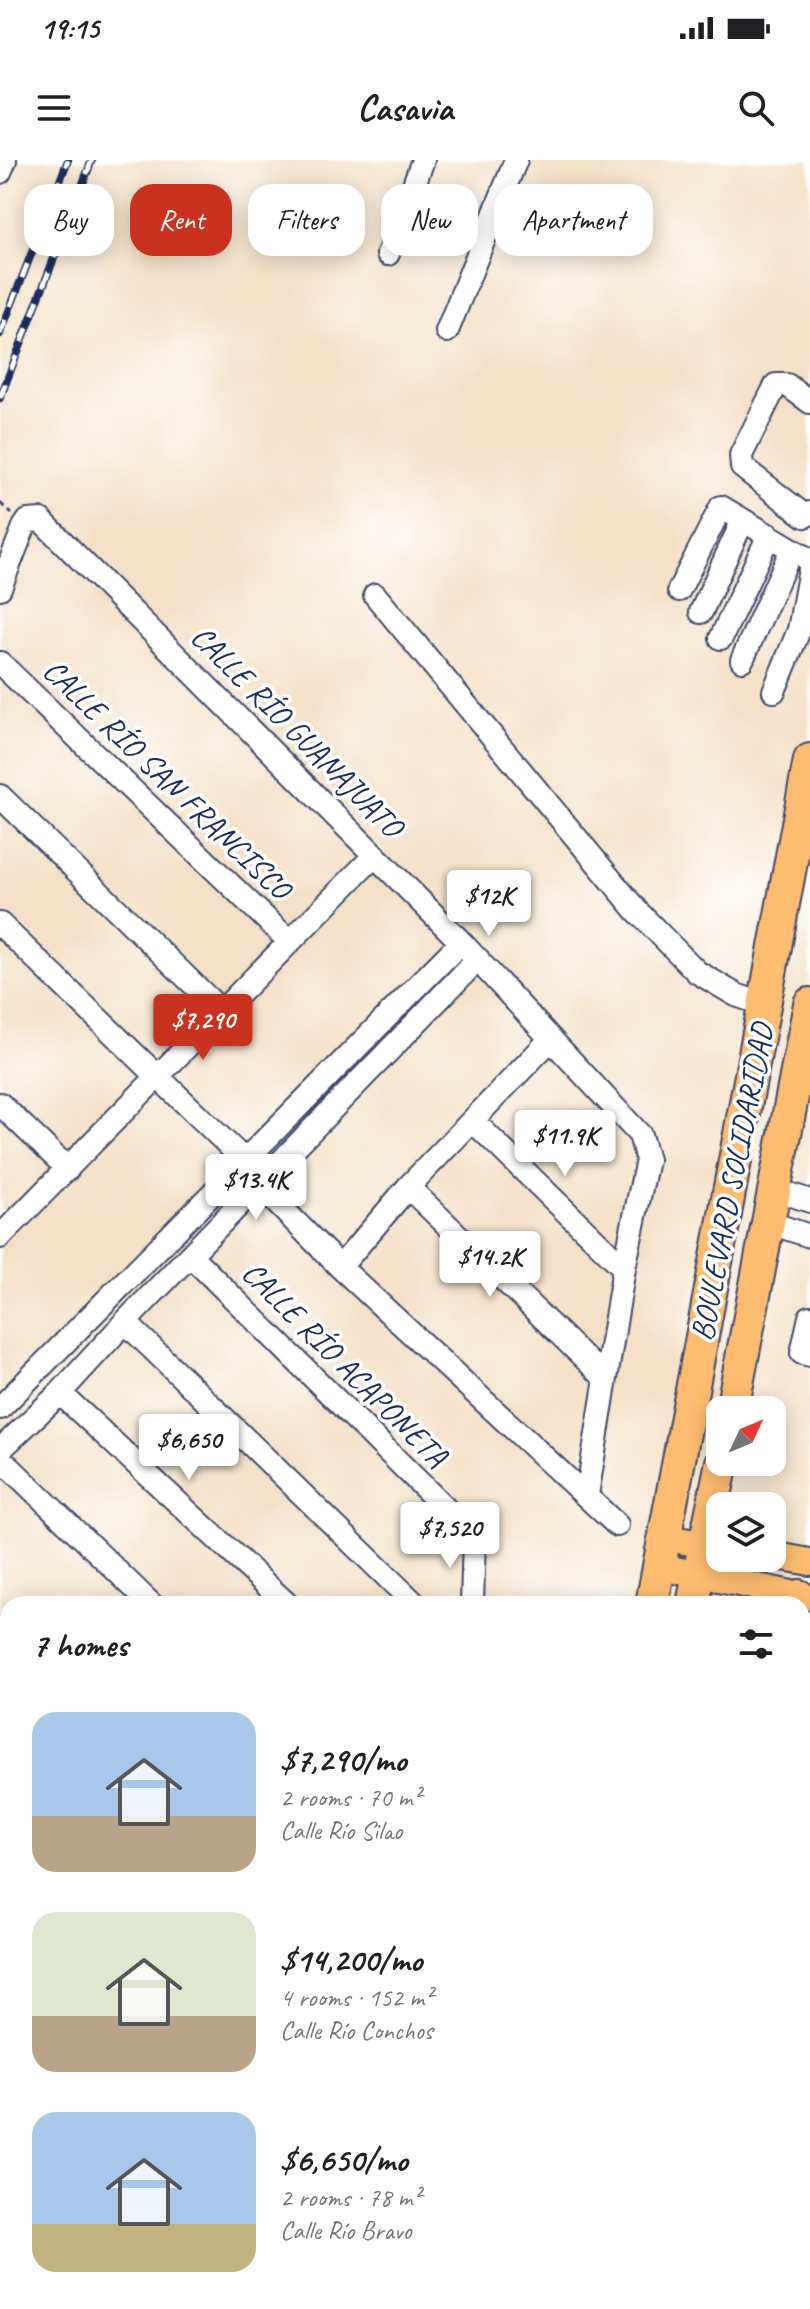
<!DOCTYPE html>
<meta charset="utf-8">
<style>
body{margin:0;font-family:Caveat,sans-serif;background:#f6f6f6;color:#202124;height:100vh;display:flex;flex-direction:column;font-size:30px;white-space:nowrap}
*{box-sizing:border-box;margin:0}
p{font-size:26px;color:#757577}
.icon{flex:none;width:44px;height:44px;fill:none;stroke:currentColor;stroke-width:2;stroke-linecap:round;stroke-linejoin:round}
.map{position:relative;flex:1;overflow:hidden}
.side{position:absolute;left:0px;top:1436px;width:810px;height:714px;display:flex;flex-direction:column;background:#fff;border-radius:24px 24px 0 0;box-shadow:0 4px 20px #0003}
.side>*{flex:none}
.top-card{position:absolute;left:24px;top:24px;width:762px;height:72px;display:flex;gap:16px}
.needle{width:52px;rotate:46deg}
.buttons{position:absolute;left:706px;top:1236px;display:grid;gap:16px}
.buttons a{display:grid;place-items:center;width:80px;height:80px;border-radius:16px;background:#fff;box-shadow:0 4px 20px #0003;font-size:40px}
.price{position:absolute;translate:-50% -68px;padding:0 18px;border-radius:8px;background:#fff;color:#222;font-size:26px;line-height:52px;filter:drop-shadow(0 2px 4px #0008)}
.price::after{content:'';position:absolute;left:50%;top:48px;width:24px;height:18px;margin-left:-12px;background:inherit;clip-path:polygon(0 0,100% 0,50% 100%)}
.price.active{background:#c8321e;color:#fff}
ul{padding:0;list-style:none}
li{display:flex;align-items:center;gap:24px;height:200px;padding:0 32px}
li span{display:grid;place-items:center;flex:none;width:224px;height:160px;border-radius:24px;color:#555}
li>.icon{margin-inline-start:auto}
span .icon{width:96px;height:96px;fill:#fffc;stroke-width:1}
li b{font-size:34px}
h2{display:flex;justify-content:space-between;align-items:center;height:96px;padding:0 32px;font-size:34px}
.pill{padding:0 28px;border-radius:24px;background:#fff;box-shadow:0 4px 20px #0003;font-size:28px;line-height:72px}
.pill.active{background:#c8321e;color:#fff}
.status{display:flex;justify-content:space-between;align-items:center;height:56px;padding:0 40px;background:#fff;direction:ltr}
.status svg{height:22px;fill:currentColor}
header{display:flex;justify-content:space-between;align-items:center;height:104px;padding:0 32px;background:#fff;font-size:36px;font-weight:600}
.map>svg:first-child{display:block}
.green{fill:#93d68e;stroke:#578276;stroke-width:2}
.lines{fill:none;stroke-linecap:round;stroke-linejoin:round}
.minor-casing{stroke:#3c4a6e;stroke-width:26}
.major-casing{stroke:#3c4a6e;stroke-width:30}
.highway-casing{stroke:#3c4a6e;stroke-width:36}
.path{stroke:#3c4a6e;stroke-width:3;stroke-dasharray:6 6;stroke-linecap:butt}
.minor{stroke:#fff;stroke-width:22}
.major{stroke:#fdbc6f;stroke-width:26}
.highway{stroke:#fdbc6f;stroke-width:32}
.rail-casing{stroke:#1b2f5e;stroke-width:8}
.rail{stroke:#fff;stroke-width:5;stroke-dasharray:15;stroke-linecap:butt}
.labels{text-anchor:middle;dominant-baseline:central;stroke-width:7;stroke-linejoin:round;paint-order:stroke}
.street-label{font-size:32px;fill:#1b2f5e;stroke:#fff}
</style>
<div class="status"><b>19:15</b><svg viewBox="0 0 49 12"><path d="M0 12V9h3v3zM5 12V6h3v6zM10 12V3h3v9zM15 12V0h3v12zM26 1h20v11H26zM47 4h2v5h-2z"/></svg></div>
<header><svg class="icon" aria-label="menu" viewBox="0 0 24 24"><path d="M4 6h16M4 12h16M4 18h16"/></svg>Casavia<svg class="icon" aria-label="search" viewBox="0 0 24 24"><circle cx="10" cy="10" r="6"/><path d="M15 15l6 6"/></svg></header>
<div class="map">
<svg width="810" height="2149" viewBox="0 0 810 2149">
<rect width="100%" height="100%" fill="#fff"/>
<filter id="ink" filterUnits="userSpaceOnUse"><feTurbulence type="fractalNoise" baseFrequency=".0125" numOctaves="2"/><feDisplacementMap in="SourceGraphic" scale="16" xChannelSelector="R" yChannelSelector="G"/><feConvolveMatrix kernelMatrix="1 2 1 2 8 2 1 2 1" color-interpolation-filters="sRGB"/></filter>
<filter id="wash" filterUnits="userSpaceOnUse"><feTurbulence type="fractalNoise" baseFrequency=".006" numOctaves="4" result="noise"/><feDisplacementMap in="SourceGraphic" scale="32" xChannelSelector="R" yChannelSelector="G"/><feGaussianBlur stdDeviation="1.8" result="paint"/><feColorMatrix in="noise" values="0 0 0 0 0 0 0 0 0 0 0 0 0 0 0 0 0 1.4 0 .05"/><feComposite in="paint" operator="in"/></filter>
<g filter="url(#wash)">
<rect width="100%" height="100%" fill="#f4e0c6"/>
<path class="green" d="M0,2125L8,2133V2142H24L38,2149H0Z
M108,2142H204L212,2149H100Z"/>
</g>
<g filter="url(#ink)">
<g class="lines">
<g class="minor-casing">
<path id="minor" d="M0,12L5,0
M388,94L423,0
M447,171L516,0
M810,242L787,225H776L741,295L742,307L805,356L810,353
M0,428L24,367L28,361L41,360L461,782L640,975L647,1000L624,1108L587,1335
M679,430L721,347L810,400
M375,435L637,751L697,812L736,835L765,845
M701,452L743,360
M721,478L769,375
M742,500L792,389
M0,503L289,781
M774,531L799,470L810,409
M0,636L220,850
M0,764L246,1002
M0,944L68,1009
M473,961L624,1108
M260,1026L340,1107L617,1365
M408,1027L605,1218
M774,1029L810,1041
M767,1062L810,1076
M0,1077L375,695
M191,1096L474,1377L472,1444
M340,1107L408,1027L550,880
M810,1157L802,1193L810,1195
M125,1162L415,1444
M60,1233L287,1444
M0,1248L461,782
M0,1290L60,1233L125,1162L478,799
M0,1298L151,1444
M0,1598L8,1606
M802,1613L810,1609
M0,1715L8,1723
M802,1748L810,1755
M0,1849L8,1857
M802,1903L810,1911
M0,1983L8,1991
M0,2112L8,2120
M404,2142L413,2149
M214,2149L217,2142"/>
</g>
<g class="major-casing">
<path id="major" d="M666,1378L720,1387
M772,1395L810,1402
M661,1407L806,1437
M0,1482L8,1485
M0,1506L8,1509"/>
</g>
<g class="highway-casing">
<path id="highway" d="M732,1250L810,844
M652,1444L810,600
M693,1444L722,1302
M777,1444L799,1436
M521,2149L522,2142
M570,2149L571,2142"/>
</g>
<path class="path" d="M0,343L12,354"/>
<use href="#minor" class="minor"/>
<use href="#major" class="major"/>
<use href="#highway" class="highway"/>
<g class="rail-casing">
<path id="rail" d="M0,174L68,0
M0,238L92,0"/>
</g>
<use href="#rail" class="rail"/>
</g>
</g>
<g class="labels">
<g class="street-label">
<text transform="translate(297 571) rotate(45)">CALLE RÍO GUANAJUATO</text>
<text transform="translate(167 619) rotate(44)">CALLE RÍO SAN FRANCISCO</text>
<text transform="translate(732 1022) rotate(-79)">BOULEVARD SOLIDARIDAD</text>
<text transform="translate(345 1204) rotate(45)">CALLE RÍO ACAPONETA</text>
</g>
</g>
</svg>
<div class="buttons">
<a><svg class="needle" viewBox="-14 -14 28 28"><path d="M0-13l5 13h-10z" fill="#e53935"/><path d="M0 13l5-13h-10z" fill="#757577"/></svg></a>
<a><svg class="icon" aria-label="layers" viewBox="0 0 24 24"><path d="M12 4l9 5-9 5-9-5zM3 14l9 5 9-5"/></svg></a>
</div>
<b class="price" style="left:489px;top:778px">$12K</b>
<b class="price active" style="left:203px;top:902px">$7,290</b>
<b class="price" style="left:565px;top:1018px">$11.9K</b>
<b class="price" style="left:256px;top:1062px">$13.4K</b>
<b class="price" style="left:490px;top:1139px">$14.2K</b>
<b class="price" style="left:189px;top:1322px">$6,650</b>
<b class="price" style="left:450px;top:1410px">$7,520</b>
<div class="top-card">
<a class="pill">Buy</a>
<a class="pill active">Rent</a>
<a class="pill">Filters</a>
<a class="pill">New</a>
<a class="pill">Apartment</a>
</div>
<section class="side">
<h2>7 homes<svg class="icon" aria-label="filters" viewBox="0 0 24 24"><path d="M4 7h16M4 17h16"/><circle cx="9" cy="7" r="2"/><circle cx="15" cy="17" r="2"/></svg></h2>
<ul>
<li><span style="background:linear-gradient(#a9c7e8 65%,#b9a48a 0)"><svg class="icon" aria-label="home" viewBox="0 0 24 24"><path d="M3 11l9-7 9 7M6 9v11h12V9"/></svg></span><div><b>$7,290/mo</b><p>2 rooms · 70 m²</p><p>Calle Río Silao</p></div></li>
<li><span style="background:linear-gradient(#dfe7d0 65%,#b9a48a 0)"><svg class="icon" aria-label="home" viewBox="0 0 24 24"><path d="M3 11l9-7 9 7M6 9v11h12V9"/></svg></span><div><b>$14,200/mo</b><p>4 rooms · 152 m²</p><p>Calle Río Conchos</p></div></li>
<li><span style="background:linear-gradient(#a9c7e8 70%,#c2b280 0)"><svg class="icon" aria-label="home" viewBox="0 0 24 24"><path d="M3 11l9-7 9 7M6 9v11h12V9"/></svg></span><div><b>$6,650/mo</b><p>2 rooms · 78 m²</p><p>Calle Río Bravo</p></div></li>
</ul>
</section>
</div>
